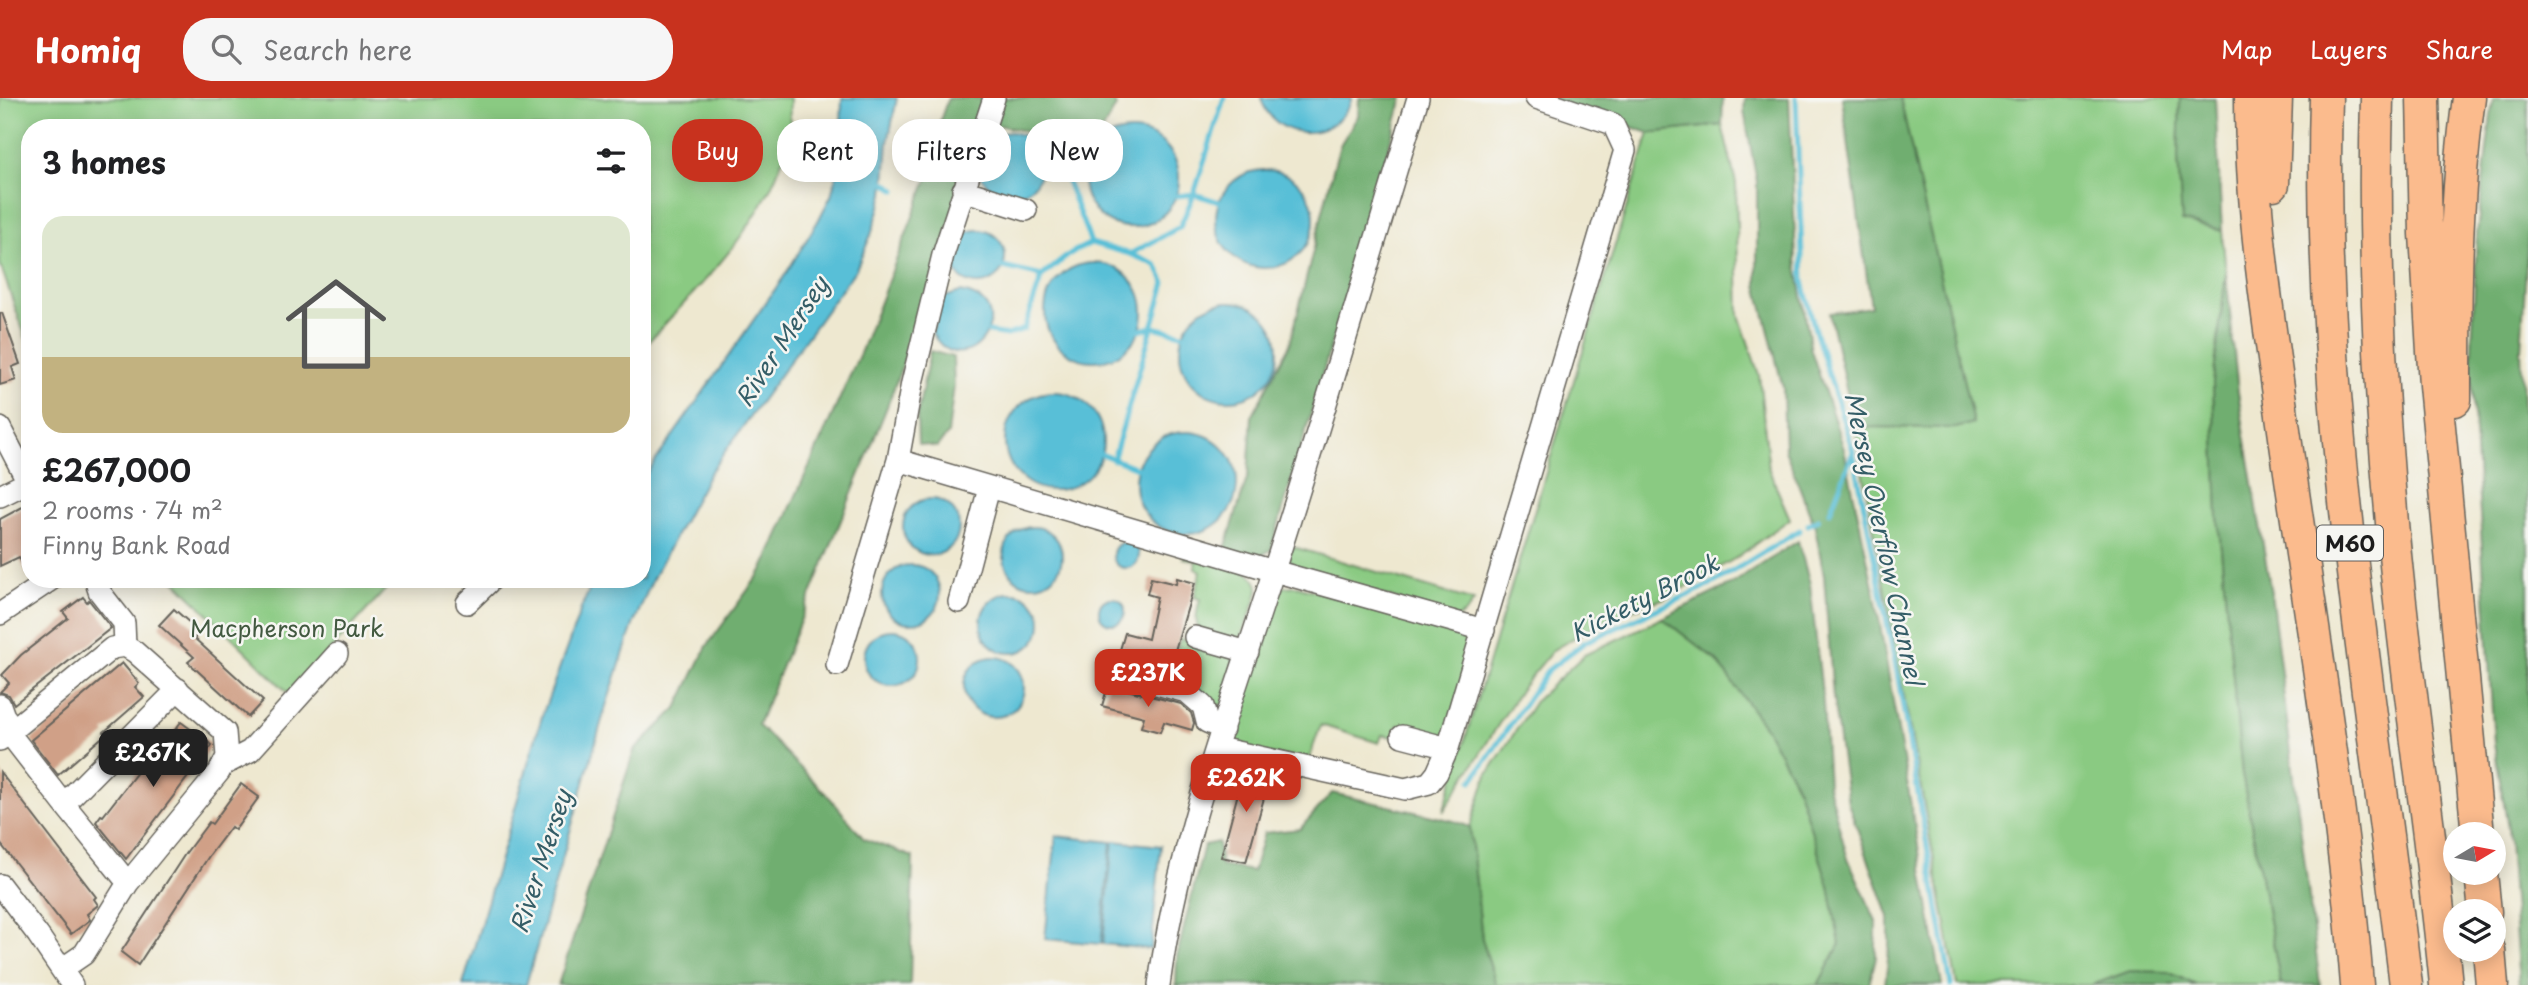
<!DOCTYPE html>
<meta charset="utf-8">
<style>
body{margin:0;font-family:"Playpen Sans",sans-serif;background:#f6f6f6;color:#202124;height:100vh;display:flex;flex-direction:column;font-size:26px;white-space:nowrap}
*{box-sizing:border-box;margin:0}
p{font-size:23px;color:#757577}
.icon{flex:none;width:38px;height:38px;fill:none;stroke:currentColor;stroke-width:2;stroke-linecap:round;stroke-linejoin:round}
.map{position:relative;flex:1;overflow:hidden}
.side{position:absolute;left:21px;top:21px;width:630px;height:469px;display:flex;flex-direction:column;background:#fff;border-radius:28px;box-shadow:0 4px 18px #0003}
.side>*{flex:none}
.banner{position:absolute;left:672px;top:21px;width:665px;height:63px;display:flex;gap:14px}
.needle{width:46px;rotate:80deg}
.buttons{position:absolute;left:2443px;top:724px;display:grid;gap:14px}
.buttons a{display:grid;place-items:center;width:63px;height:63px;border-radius:50%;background:#fff;box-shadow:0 4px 18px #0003;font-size:35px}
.price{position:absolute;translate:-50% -60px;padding:0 16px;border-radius:14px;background:#c8321e;color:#fff;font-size:23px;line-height:46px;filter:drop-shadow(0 2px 4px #0008)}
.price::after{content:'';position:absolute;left:50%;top:42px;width:21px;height:16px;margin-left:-10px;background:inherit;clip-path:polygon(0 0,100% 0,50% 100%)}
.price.current{background:#222;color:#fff}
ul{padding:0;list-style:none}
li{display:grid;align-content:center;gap:14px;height:371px;padding:0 21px}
li span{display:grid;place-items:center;height:217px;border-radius:21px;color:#555}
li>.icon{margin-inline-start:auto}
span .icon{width:126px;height:126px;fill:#fffc;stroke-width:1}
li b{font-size:30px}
h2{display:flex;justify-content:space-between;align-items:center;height:84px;padding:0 21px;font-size:30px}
.chip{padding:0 24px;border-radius:28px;background:#fff;box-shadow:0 4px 18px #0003;font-size:24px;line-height:63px}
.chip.current{background:#c8321e;color:#fff}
header{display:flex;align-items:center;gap:42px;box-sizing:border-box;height:98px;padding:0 35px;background:#c8321e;color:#fff}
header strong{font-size:33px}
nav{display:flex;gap:38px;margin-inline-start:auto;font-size:24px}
.search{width:490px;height:63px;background:#f6f6f6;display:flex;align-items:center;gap:18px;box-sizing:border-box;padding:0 24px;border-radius:28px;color:#757577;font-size:26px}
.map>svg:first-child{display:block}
.green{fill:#8aca82;stroke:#53734f;stroke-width:2}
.forest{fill:#6fae70;stroke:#466546;stroke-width:2}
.water{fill:#59bfd7;stroke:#3a6e7a;stroke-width:2}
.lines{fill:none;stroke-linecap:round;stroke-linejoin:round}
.stream{stroke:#59bfd7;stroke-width:5}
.building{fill:#d0a087}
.minor-casing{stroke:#66635b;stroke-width:24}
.highway-casing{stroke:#66635b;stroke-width:35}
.minor{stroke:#fff;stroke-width:21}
.highway{stroke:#fbbb8d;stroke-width:32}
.labels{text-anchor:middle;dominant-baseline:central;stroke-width:5;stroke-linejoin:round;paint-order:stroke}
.shield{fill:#f6f6f2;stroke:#5d5d5c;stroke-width:2}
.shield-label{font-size:21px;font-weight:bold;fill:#1c1c1c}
.park-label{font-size:23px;fill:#425940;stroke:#f6f6f2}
.water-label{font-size:24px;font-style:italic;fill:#345d67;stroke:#f6f6f2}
</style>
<header>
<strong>Homiq</strong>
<div class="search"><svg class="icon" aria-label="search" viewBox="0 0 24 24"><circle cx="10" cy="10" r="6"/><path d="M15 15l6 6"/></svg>Search here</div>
<nav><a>Map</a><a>Layers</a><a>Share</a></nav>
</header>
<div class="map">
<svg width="2528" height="887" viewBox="0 0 2528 887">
<rect width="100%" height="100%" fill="#f6f6f2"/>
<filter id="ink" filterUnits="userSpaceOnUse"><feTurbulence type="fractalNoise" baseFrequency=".0143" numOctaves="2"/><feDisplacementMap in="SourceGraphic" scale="14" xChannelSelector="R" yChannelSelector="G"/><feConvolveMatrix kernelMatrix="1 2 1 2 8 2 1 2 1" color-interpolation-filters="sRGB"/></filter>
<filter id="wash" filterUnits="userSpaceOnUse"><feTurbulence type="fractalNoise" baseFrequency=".00686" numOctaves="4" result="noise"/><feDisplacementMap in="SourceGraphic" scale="28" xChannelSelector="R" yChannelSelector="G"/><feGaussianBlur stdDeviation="1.57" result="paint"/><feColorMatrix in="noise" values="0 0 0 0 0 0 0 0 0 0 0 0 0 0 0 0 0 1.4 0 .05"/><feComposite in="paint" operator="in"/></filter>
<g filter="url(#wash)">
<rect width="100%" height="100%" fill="#eee8d0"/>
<path class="green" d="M0,0H790C789,14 791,30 788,43C767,127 698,188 642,251V30H30V252L0,166Z
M1900,0H2180L2178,60L2182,122L2222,133L2226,175L2213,285L2218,419L2242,676L2281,887H2196L2168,874L2130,873L2092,887H1957L1855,329L1956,330L1973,325Z
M1722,27L1736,85L1739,217L1759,277L1769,372L1790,421L1736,460L1668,499L1607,521L1553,552L1521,591L1443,714L1649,35Z
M1287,447L1474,503L1467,513L1457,521L1293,468L1287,456Z
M1192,453C1209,459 1261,470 1258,493C1255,508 1246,525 1241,539L1234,543C1203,535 1189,539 1200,501L1194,499L1201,473L1195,470L1196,463L1184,460Z
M173,481H395L290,597Z
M1297,488L1461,535L1471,551L1448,637L1440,640L1398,627L1393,639L1382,637L1379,645L1321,627L1307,666L1231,646L1273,501L1284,489Z
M1662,520L1716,562L1767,632L1797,688L1829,788L1840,846L1818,887H1496L1482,841L1470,729L1487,677L1536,602L1584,557Z
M1180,541C1194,545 1238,551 1235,570C1234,582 1227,596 1223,607C1201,610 1202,591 1187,582C1183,579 1175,579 1170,577Z"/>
<path class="forest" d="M948,0H990L924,208L887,309L758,627L831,701L864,741L913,759L910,887H558L634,653L677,610L707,548L763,471L861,253L927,82L934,40Z
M998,0H1112L1116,8L1100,37L1073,47L1042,46L1024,33L989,25Z
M1359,0H1403L1271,452L1256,460L1225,451L1248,377L1252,318L1290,246L1335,64L1340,47L1358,18Z
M1546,0H1723L1722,27L1649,35Z
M1745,0H1789L1796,162L1811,252L1844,351L1875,498L1942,887H1885L1889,852V819L1848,705L1833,600L1824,478L1815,429L1785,352L1783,290L1757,187V84L1744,13Z
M1842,0H1900L1973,325L1956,330L1855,329L1829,215L1871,209Z
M2180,0H2215L2222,133L2182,123L2178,60Z
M2493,0H2528V136L2521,253L2528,421V887H2519L2508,731L2494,646L2471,270L2477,135Z
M2226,175L2238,294L2271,495L2320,887H2281L2242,676L2218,419L2213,285Z
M930,253L953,259L954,288L948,336L937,349L918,346L917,318Z
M1798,443L1810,486L1823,605L1828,688L1847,758L1876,823V859L1869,887H1818L1840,846L1829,788L1797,688L1767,632L1716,562L1662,520L1730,487Z
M1332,695L1454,723L1470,729L1482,841L1496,887H1176L1177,858L1204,747L1218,744L1221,768L1253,773L1264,735L1300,731Z
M2130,873L2168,874L2196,887H2092Z"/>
<path class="water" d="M842,0H897L888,45L884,96L871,137L856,171L709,376L653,480L633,527L606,608L526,887H463L543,615L582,508L594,481H642V382L785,177L818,123L831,98L840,62Z
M1261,0H1352C1338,45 1274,46 1261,0Z
M1083 81a48 48 0 1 1 96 0a48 48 0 1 1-96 0Z
M1012,34C1061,45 1044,110 999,94C989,90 984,85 980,75L991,40L1001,35Z
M1216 121a49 49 0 1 1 98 0a49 49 0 1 1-98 0Z
M951 159a27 27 0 1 1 54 0a27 27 0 1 1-54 0Z
M1045 214a49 49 0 1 1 98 0a49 49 0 1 1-98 0Z
M960,194C1027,204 966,293 932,235L942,200Z
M1180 253a49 49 0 1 1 98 0a49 49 0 1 1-98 0Z
M1005 343a49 49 0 1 1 98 0a49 49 0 1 1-98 0Z
M1135 385a51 51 0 1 1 102 0a51 51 0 1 1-102 0Z
M903 429a28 28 0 1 1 56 0a28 28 0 1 1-56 0Z
M1004 458a29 29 0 1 1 58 0a29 29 0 1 1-58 0Z
M1113 457a13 13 0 1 1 26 0a13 13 0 1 1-26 0Z
M882 496a29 29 0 1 1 58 0a29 29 0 1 1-58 0Z
M981 525a30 30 0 1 1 60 0a30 30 0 1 1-60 0Z
M1099 513a13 13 0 1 1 26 0a13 13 0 1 1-26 0Z
M864 560a28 28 0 1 1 56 0a28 28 0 1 1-56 0Z
M964 589a30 30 0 1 1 60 0a30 30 0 1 1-60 0Z
M1056,738L1111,744L1101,846L1045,841Z
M1113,743L1161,748L1151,851L1103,846Z"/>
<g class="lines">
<path class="stream" d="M1796,0L1803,183L1814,229L1853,353L1898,580L1951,887
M1041,73L1065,78L1091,145L1130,156L1180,129L1194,96L1224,0
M882,82L896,92
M1177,98L1194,96L1219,104
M1003,169L1042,178L1071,155L1091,145
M1140,232L1153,229L1182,236
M989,234L1007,237L1024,231L1042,178
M1101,356L1137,370
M1113,362L1165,185L1156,167L1130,156
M1830,414L1853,354
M1808,427L1818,421
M1472,683L1547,573L1585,544L1710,487L1800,432"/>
</g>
<g id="blocks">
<path class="building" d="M0,215H2L20,266L12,269L16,282L0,287Z
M30,405V433L24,436L30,447L29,480L19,459L0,468V421Z
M1151,480L1176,486L1177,480L1195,485L1168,576L1117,562L1125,535L1148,541L1157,499L1147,496Z
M83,499L87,504L89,502L111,530L14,606L9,597L0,594L9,585L2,577L21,557L68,520L63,514Z
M174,511L200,534L194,540L263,603L248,619L188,564L194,559L159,527Z
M122,565L139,585L135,589L144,599L104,634L106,636L58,677L31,642Z
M1108,587L1181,606L1191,615L1194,625L1192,632L1164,624L1160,634L1141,629L1144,619L1102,608Z
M181,624L212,647L126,761L96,724L101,717L103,718L149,659L152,662Z
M1245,669L1271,675L1246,764L1221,759Z
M0,674L96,799L94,801L98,807L87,816L90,822L71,836L0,745Z
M241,686L259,699L235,732L231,729L209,758L138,867L121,854L185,756L209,724L212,726Z"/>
</g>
</g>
<g filter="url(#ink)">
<use href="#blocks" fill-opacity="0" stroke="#66635b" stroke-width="2"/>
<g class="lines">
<g class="minor-casing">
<path id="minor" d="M963,92L1026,112
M0,330L28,384
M898,362L1274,473L1484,532
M0,398L30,383
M95,481L99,493L124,525L125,548
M959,504L989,390
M467,505L492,481
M0,516L52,481
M1195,539L1248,554
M837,567L898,362L912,285L943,157L994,0
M1111,574L1187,594L1203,608L1207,624L1223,631
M0,607L4,618L14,631
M9,635L64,706L128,785
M1402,638L1448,650
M0,642L112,550L125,548L135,554L225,634L227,659L219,674L128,785L84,856L62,871
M1218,650L1405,691L1429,685L1437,675L1448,650L1625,52L1613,26L1536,0
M225,666L250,653L337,556
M64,706L178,591
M0,787L38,837L72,887
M1159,887C1178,745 1230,611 1273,475C1324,317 1370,158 1418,0"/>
</g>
<g class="highway-casing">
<path id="highway" d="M2251,0C2251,104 2266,207 2281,310C2307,502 2342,694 2357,887
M2326,0C2317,298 2371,592 2406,887
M2377,0C2373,138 2379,276 2391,413C2404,572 2431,729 2446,887
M2423,0L2426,136L2435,287L2478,737
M2273,86L2276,0
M2455,302C2455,202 2455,100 2469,0
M2481,775L2485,814
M2489,852L2492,887"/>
</g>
<use href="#minor" class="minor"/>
<use href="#highway" class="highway"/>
</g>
</g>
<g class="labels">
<rect class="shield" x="2317" y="427.5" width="66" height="35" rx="5"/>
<g class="shield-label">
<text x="2350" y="445">M60</text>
</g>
<g class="park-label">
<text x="287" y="529">Macpherson Park</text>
</g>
<g class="water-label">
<text transform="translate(781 243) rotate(-57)">River Mersey</text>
<text transform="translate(1885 440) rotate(78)">Mersey Overflow Channel</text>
<text transform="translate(1644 499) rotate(-27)">Kickety Brook</text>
<text transform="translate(540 763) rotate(-72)">River Mersey</text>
</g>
</g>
</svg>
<div class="buttons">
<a><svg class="needle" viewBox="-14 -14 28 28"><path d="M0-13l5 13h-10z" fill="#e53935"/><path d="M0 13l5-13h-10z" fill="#757577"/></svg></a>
<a><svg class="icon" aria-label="layers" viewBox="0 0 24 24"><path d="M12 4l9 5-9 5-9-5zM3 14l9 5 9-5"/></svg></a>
</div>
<b class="price" style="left:1148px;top:611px">£237K</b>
<b class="price current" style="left:153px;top:691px">£267K</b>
<b class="price" style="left:1246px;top:716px">£262K</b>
<div class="banner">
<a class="chip current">Buy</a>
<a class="chip">Rent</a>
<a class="chip">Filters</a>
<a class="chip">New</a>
</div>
<section class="side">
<h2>3 homes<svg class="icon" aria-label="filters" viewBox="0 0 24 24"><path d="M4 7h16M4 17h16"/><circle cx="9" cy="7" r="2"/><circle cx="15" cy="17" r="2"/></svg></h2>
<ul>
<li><span style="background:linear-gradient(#dfe7d0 65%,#c2b280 0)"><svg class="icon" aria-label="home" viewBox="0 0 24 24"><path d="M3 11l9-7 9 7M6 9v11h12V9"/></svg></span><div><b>£267,000</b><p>2 rooms · 74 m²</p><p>Finny Bank Road</p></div></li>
</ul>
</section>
</div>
